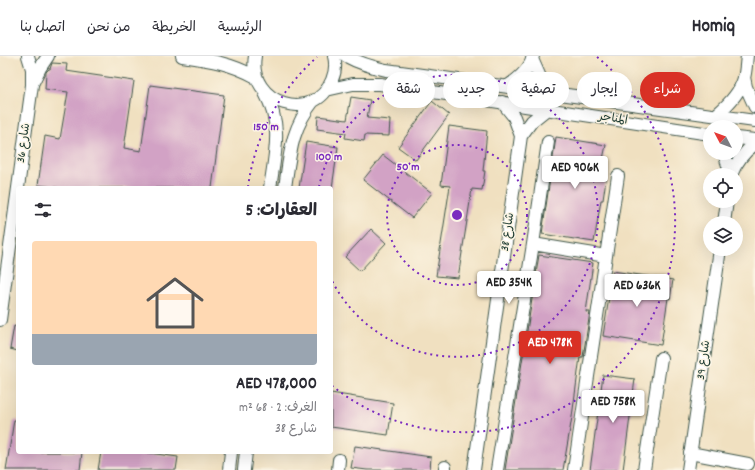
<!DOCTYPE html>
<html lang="ar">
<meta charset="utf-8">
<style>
body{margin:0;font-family:Dekko,"Playpen Sans Arabic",sans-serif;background:#f2f2f3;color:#2b2b33;direction:rtl;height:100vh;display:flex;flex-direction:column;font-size:15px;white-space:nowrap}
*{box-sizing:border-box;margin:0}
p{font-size:13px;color:#7c7c81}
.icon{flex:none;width:22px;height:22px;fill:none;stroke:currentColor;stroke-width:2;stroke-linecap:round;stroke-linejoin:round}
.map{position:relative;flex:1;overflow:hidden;direction:ltr}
.panel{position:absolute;left:16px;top:130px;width:317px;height:268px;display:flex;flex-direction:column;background:#fff;border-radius:4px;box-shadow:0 4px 16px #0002;direction:rtl}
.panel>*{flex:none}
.guide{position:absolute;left:345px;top:16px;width:350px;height:36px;direction:rtl;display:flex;gap:8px}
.needle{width:26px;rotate:311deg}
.tools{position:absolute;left:703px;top:64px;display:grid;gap:8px}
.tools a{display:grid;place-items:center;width:40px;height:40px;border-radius:50%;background:#fff;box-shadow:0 4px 16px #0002;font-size:20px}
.price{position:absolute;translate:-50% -34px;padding:0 9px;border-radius:4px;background:#fff;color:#222;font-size:13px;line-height:26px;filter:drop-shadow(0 1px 2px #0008)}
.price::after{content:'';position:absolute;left:50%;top:24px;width:12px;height:9px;margin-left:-6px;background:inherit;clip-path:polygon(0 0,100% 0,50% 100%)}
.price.on{background:#d93025;color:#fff}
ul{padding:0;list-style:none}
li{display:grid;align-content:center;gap:8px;height:212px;padding:0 16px}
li+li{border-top:1px solid #e1e1e2}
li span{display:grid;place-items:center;height:124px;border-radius:4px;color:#555}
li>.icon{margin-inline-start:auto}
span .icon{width:72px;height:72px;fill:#fffc;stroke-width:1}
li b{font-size:17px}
h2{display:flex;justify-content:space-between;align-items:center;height:48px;padding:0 16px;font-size:17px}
.pill{padding:0 14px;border-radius:18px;background:#fff;box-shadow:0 4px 16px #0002;font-size:14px;line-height:36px}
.pill.on{background:#d93025;color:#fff}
header{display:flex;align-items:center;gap:24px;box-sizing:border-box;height:56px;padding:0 20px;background:#fff;border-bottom:1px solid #e1e1e2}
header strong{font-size:19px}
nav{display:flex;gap:22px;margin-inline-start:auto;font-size:14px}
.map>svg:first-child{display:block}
.building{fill:#d2a2c5}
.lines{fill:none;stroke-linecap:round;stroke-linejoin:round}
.minor-casing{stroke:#3e5549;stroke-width:14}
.minor{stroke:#fff;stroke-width:12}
.ring{fill:none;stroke:#7b2cbf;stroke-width:2;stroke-dasharray:2 4}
.labels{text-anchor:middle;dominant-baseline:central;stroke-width:3;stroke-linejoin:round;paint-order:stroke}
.street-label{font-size:12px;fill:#1f3d34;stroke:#fcf5e5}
.centre{fill:#7b2cbf;stroke:#fcf5e5;stroke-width:2}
.ring-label{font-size:12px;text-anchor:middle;font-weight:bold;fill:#7b2cbf;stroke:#fcf5e5;stroke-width:3;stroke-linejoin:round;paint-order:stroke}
</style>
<header>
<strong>Homiq</strong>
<nav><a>الرئيسية</a><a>الخريطة</a><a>من نحن</a><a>اتصل بنا</a></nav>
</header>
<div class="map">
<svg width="755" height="414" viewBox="0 0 755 414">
<rect width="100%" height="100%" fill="#fcf5e5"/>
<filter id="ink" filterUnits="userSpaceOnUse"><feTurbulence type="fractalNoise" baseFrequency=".025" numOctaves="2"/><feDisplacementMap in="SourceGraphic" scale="8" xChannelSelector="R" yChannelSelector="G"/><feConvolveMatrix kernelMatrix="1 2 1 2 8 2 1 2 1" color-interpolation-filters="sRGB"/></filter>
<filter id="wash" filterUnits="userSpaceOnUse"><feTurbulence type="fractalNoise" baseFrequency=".012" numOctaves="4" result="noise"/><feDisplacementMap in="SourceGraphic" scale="16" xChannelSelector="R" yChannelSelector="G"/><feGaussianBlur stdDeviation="0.9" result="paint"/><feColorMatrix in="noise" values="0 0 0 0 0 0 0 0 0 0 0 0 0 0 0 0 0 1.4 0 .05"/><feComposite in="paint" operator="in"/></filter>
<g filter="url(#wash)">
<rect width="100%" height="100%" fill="#f0e0c0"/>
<g id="blocks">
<path class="building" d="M52,7L67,8L66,15L134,25L124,92L141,95L150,29L224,39L212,132H62L38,129L45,80L60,83L68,36L45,33L46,16L49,13H50Z
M351,41L370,44L367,62L390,64L389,80L365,79L364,85L345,82L346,77L317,73L318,60L347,64Z
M432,45L449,59L416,104L398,91Z
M449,70L487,75L483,115H485L482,134L472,133L458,222L436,220L450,130L441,129Z
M556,81L606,89L599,122L606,123L603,144H601L594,186L542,178Z
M306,86L338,91L332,132H299Z
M383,99L432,137L412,162L363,124Z
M371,173L386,187L360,215L345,201Z
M539,199L593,207L586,256H590L583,301H580L572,361L563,414H505Z
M613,215L673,224L670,243L668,242L661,289L603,280Z
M14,270L18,271V295L10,293Z
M603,319L635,323L623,414H590Z
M331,337L393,347L388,379L331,371Z
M14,364H18V396H82L80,414H6Z
M355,390L431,401L430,414H367L351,412Z
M101,396H142L178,401L176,414H98Z"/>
</g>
</g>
<g filter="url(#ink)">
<use href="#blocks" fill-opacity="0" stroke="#3e5549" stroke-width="1"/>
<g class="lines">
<g class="minor-casing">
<path id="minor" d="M182,0C209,4 231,7 256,21
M255,0C247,48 314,69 332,24C335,17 336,8 334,0
M346,0C359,7 372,11 386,14L755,65
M532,3L540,21L552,36
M744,21L746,31L755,51
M33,26L40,12L48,0
M508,30C518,23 531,13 533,0
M326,34L353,28H380L710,78
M265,37C283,70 275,97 270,132
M502,46L514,61L521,80
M716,59C728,49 740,37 744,22C746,15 746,7 747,0
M736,82L755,84
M724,97L731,119
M731,119C736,106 744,96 755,88
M285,132C290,97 291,73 314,44
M724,167L727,145
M533,188L548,86
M0,264L32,29V13L28,0
M690,397L748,408
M229,414L231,396
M244,414L246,396
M338,414L339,404
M445,414V411
M474,414L521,80L532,65L547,53
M497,414L533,188L606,200
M574,414L618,120
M644,414L661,302
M688,414L720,193"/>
</g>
<use href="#minor" class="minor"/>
</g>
</g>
<g class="ring">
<circle cx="457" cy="159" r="70"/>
<path d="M319 131A141 141 0 1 1 331 223"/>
<path d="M248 131A211 211 0 0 1 317 1M597 1A211 211 0 0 1 331 329"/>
</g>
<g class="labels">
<g class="street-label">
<text transform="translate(613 63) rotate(9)">المناجر</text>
<text transform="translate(24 87) rotate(-82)">شارع 36</text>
<text transform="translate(508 176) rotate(-82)">شارع 38</text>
<text transform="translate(704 304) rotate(-82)">شارع 39</text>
</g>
</g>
<circle cx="457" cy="159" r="6" class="centre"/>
<g class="ring-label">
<text x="266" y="74">150 m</text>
<text x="329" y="104">100 m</text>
<text x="408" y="114">50 m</text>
</g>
</svg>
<div class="tools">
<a><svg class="needle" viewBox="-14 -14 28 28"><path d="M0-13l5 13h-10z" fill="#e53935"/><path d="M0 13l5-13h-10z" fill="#7c7c81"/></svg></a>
<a><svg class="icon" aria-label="locate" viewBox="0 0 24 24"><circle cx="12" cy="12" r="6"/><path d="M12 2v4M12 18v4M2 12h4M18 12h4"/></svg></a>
<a><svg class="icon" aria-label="layers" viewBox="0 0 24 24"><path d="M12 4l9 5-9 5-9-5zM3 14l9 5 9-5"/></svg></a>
</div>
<b class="price" style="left:575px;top:134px">AED 906K</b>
<b class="price" style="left:509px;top:249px">AED 354K</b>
<b class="price" style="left:637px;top:252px">AED 636K</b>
<b class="price on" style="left:550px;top:309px">AED 478K</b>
<b class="price" style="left:613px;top:368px">AED 758K</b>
<div class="guide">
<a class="pill on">شراء</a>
<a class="pill">إيجار</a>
<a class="pill">تصفية</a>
<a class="pill">جديد</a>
<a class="pill">شقة</a>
</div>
<section class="panel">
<h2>العقارات: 5<svg class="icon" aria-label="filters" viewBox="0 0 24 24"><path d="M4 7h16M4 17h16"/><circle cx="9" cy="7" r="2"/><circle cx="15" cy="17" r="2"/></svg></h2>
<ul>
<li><span style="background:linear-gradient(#ffd9b3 75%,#9aa5b1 0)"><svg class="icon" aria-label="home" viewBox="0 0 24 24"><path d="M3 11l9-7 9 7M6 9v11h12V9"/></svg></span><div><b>AED 478,000</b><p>الغرف: 2 · 68 m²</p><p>شارع 38</p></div></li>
</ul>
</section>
</div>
